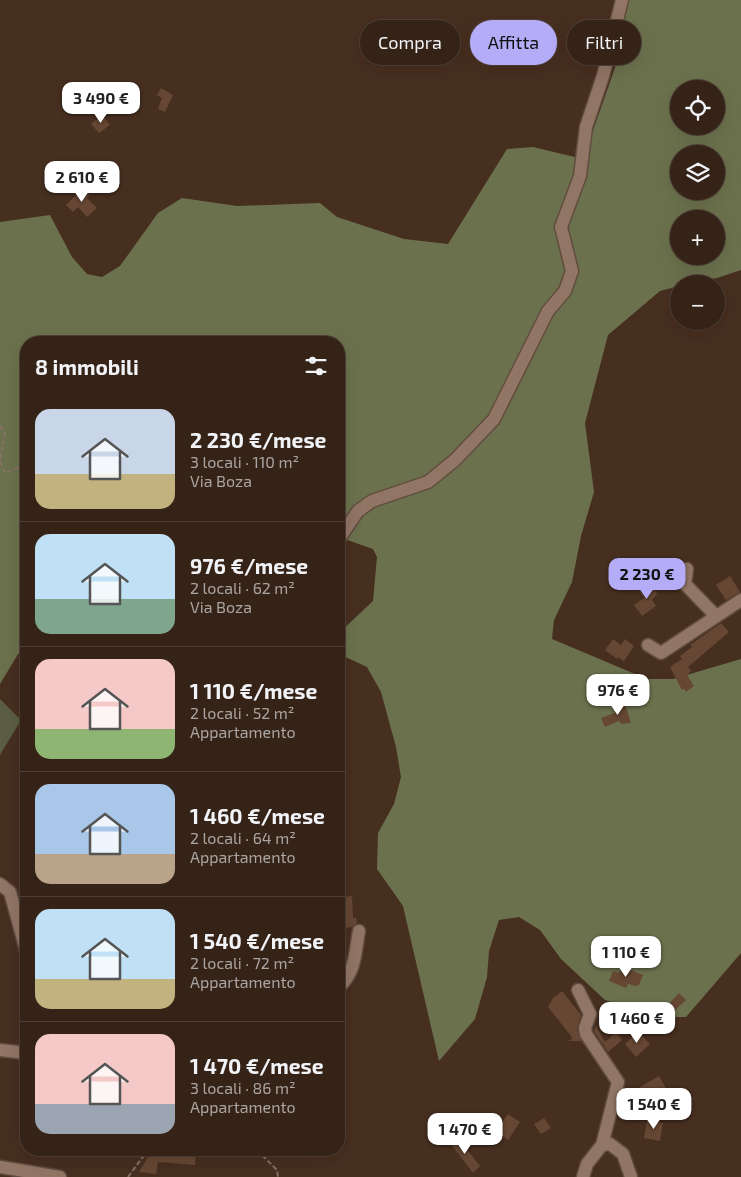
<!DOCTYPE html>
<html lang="it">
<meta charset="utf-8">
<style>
body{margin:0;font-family:"Exo 2",sans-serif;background:#402f25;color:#f1f3f6;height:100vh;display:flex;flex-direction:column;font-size:19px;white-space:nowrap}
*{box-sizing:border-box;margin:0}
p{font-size:16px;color:#aaa4a2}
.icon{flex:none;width:28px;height:28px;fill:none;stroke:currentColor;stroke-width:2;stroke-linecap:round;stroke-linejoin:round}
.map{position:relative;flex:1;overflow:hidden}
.side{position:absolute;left:20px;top:336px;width:325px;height:820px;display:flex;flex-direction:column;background:#352318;border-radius:20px;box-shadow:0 5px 20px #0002,0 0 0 1px #4f4037}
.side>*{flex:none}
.hud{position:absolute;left:360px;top:20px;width:305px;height:45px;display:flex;gap:10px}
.controls{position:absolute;left:670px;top:80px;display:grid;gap:10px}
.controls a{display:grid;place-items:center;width:55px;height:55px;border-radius:50%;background:#352318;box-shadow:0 5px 20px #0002,0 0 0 1px #4f4037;font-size:25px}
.price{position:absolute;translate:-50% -42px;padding:0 11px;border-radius:10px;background:#fff;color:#222;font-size:16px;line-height:32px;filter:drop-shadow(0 1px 2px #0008)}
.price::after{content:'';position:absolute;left:50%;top:30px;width:15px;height:11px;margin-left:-8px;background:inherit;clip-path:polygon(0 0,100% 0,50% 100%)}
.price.current{background:#b5acf8;color:#111}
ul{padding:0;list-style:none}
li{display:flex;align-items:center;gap:15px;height:125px;padding:0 15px}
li+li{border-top:1px solid #4f4037}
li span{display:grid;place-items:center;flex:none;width:140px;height:100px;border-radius:15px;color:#555}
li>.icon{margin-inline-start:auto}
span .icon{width:60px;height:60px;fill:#fffc;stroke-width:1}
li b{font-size:21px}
h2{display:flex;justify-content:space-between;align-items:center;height:60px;padding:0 15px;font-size:21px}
.pill{padding:0 18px;border-radius:22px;background:#352318;box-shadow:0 5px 20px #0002,0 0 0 1px #4f4037;font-size:18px;line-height:45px}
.pill.current{background:#b5acf8;color:#111}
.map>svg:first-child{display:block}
.green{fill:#5b5e42}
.forest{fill:#6c714d;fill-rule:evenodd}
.building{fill:#664733}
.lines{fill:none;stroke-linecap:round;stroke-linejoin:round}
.minor-casing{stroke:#604c3f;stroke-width:15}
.path{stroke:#867165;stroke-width:2;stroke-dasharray:5 2.5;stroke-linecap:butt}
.minor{stroke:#917565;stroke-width:12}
</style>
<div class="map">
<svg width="741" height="1177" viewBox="0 0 741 1177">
<rect width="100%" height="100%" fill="#472f20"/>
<path class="green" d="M0,699L21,720L0,755Z"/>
<path class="forest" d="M619,0H741V270L717,278L679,284V286L660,291L608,335L585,423L594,492L581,536L572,582L554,620L552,639L647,679H673L741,659V953L686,1017H657L605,1000L561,959L540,930L519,917L499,920L489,951L487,977L475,1019L439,1061L403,906L377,869L378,833L394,804L401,777L396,747L381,692L367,667L339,654V633L373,601L377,557L373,549L347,540L339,545V342H26V641L0,684V222L50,215L72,257L87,274L102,277L120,266L158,213L182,198L237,206L320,203L337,217L404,239L448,244L507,149L533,147L583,159L623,45ZM679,89H716V126H679ZM679,154H716V191H679ZM679,219H716V256H679Z"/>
<path class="building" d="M161,88L173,95L165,112L158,109L162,98L157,95Z
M102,115L110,125L99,133L91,124Z
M83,188L90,195L87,198L97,208L87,217L78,207L73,212L66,205Z
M730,576L740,592L726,600L716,585Z
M651,583L657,594L652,600L656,606L642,616L634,605L644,598L639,591Z
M721,623L729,632L688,667L691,671L687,675L694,686L686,692L684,689L682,690L670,667L682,659L680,656L692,647L690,645Z
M613,639L621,645L625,639L634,646L624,661L618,657L617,659L605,650Z
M624,701L631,723L621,724L619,721L605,727L601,718L617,712L614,705Z
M352,896L353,918H356L357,923L352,927L344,928V897Z
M625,968L643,975L639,985L636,986L628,984L626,988L609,981L613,971L619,973L620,971L623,972Z
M562,991L581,1015L577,1029L581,1041H568L572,1039L571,1036L548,1007L553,998Z
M679,993L686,1000L673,1012L667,1006Z
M596,1026L605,1042L616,1032L622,1040L608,1052L594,1031Z
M638,1032L650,1044L636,1057L625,1044Z
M659,1076L667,1090L648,1101L640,1087Z
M508,1114L520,1122L508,1140L496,1131Z
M544,1118L551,1128L541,1134L534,1124Z
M647,1120L663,1123L660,1141L644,1138Z
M457,1137L480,1166L473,1173L450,1143Z
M152,1150L166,1156L167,1151L196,1154L195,1165L158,1162L156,1174L139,1172Z"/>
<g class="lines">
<g class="minor-casing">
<path id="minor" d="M339,539L358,511L372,501L428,482L455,460L494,419L548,311L565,291L572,271L561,227L580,176L586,127L603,76L622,0
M687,569L685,584L716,616
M648,645L661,653L741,600
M0,884L10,892L26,950
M339,987C356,972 355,952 359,931
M578,990L590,1014L585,1028L586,1034L618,1082L602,1145
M0,1050L26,1053
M0,1167L60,1177
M583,1177L587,1164L602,1145L610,1144L623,1154L631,1177"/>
</g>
<path class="path" d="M0,426L5,432L0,461L5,473L23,466L26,455
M257,1150L277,1170L278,1177
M128,1177L148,1150"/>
<use href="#minor" class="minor"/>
</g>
</svg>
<div class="controls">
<a><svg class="icon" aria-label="locate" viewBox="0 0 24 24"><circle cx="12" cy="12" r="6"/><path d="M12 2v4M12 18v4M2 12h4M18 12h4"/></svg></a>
<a><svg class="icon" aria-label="layers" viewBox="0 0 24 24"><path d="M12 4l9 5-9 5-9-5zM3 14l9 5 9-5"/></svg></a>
<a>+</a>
<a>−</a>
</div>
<b class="price" style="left:101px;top:124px">3 490 €</b>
<b class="price" style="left:82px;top:203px">2 610 €</b>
<b class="price current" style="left:647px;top:600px">2 230 €</b>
<b class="price" style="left:618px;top:716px">976 €</b>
<b class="price" style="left:626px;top:978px">1 110 €</b>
<b class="price" style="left:637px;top:1044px">1 460 €</b>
<b class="price" style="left:654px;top:1130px">1 540 €</b>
<b class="price" style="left:465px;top:1155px">1 470 €</b>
<div class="hud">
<a class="pill">Compra</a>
<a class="pill current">Affitta</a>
<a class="pill">Filtri</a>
</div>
<section class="side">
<h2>8 immobili<svg class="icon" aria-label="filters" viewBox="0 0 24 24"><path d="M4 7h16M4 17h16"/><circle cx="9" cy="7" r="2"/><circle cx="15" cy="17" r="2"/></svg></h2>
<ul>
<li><span style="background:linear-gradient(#c9d6e8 65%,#c2b280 0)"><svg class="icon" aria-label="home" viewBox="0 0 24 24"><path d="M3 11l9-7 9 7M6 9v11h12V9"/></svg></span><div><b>2 230 €/mese</b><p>3 locali · 110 m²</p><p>Via Boza</p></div></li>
<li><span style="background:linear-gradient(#bfe0f5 65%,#7fa58c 0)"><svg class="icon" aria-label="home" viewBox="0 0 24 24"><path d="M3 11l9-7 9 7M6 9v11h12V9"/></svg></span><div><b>976 €/mese</b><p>2 locali · 62 m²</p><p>Via Boza</p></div></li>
<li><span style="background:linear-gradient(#f6c9c9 70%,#8fb573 0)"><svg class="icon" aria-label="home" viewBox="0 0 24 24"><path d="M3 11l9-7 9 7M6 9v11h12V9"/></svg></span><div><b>1 110 €/mese</b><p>2 locali · 52 m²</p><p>Appartamento</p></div></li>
<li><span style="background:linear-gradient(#a9c7e8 70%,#b9a48a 0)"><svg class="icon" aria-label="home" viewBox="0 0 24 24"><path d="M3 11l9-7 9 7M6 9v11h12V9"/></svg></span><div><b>1 460 €/mese</b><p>2 locali · 64 m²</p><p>Appartamento</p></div></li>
<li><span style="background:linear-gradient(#bfe0f5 70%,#c2b280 0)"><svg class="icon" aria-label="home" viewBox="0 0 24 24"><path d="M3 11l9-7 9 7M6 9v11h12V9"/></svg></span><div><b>1 540 €/mese</b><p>2 locali · 72 m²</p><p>Appartamento</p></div></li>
<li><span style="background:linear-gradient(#f6c9c9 70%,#9aa5b1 0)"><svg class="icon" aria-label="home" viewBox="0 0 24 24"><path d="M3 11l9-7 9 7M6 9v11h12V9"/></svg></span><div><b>1 470 €/mese</b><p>3 locali · 86 m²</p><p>Appartamento</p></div></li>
</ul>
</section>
</div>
